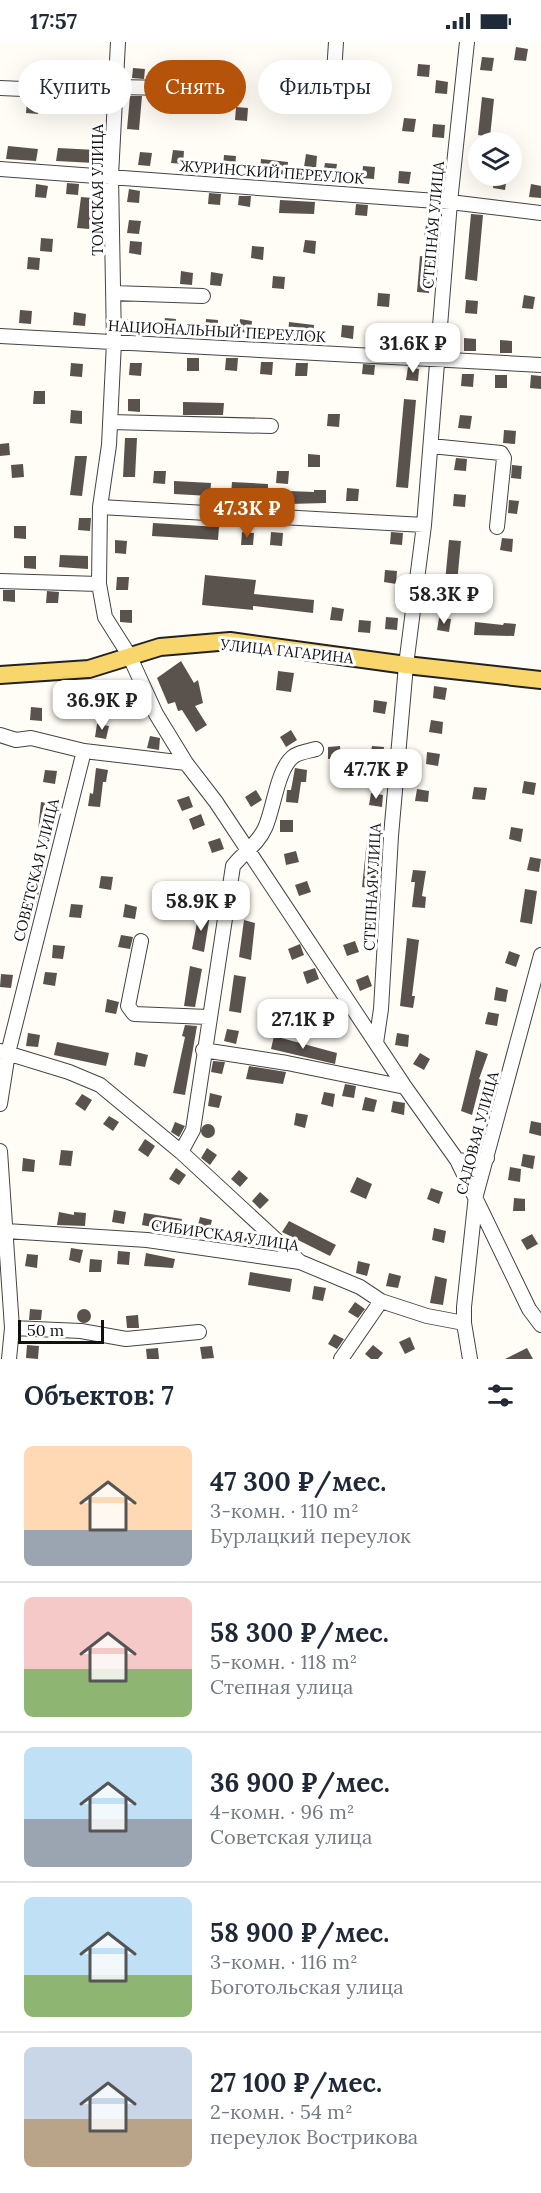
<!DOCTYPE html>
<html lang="ru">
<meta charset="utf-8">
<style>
body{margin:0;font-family:Lora,serif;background:#f6f6f7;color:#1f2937;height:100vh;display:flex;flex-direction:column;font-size:22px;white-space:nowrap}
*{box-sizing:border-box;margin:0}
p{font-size:20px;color:#747a83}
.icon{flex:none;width:33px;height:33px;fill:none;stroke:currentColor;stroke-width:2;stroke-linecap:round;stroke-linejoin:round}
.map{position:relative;height:1317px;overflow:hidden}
.sheet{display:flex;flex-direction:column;background:#fff;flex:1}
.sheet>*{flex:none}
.hud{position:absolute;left:18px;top:18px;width:506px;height:54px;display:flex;gap:12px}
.controls{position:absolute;left:468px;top:90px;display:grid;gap:12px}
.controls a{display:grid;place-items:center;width:54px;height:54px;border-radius:50%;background:#fff;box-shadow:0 6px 24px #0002;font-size:30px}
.scale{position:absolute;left:18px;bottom:15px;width:86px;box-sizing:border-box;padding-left:6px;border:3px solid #111;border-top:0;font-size:16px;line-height:21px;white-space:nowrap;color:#111;-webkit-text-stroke:4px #fff;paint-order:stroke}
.price{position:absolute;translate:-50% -51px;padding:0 14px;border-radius:12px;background:#fff;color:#222;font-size:20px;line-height:39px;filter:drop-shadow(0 2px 3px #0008)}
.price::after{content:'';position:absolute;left:50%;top:36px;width:18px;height:14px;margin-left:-9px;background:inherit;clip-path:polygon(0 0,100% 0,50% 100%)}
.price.on{background:#b45309;color:#fff}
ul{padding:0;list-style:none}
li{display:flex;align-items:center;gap:18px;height:150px;padding:0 24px}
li+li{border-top:2px solid #e0e1e3}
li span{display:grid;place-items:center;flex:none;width:168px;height:120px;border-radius:9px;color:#555}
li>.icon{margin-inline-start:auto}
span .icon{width:72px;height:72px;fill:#fffc;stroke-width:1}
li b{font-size:26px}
h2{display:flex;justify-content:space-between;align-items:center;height:72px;padding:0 24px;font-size:26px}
.pill{padding:0 21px;border-radius:27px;background:#fff;box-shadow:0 6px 24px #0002;font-size:21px;line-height:54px}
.pill.on{background:#b45309;color:#fff}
.status{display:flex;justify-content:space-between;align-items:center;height:42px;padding:0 30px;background:#fff;direction:ltr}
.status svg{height:16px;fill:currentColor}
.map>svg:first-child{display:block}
.building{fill:#5a524d}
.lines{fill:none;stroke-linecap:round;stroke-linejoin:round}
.minor-casing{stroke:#444;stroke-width:16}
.major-casing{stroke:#222;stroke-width:20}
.minor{stroke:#fff;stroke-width:14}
.major{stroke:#f9d66b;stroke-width:16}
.labels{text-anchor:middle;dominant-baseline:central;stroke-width:6;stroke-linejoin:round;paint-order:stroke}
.street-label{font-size:15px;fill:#111;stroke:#fff}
</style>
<div class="status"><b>17:57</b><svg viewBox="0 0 49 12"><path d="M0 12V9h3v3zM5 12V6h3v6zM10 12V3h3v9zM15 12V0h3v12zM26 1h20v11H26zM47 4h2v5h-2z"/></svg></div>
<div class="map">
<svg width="541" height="1317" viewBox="0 0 541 1317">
<rect width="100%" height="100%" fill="#fffdf5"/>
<path class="building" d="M516,5L528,7L526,19L514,18Z
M482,15L494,16L492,29L480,28Z
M86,19L98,20L97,32L85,31Z
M418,22L430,23L429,35L417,34Z
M133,26L145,27L144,37L132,36Z
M189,32L201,33L200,46L188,45Z
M342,36L353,37L352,50L340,48Z
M436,38L448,40L447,52L435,51Z
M260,39L272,41L271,53L259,52Z
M319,39L331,40L329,53L318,52Z
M82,54L94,56L93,68L81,67Z
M130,54H142L139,88L127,87Z
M482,55L494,57L490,95L478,93Z
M27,58L39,59L38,72L26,71Z
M236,65L248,66L247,79L235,78Z
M404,76L416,77L414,90L402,89Z
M433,82L445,83L444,96L432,95Z
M8,104L38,107L36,119L6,117Z
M58,106L96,108L95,121L56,119Z
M173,108L184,109L183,122L171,121Z
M140,110L152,111L150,124L138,123Z
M306,112L317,114L316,126L304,125Z
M224,113L236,114L235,126L223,125Z
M261,117L288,120L287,133L260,129Z
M325,121L337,122L335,135L323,133Z
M363,124L375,125L374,137L362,136Z
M399,129L411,130L409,142L398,141Z
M432,130L444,131L442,143L430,142Z
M495,134L507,135L505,148L493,146Z
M67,141L79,142L78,153L66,152Z
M36,142L48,144L46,156L35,155Z
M531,142L541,144V156L529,155Z
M129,147L140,149L139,161L127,160Z
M209,151L221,152L220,163L208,162Z
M239,154H251L250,165L238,163Z
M81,155L93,156L89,187L77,186Z
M280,158L315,160L314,172L279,171Z
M356,162L368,163L367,174L355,173Z
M471,172L483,173L477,239L465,237Z
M129,178L141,179L139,192L127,191Z
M426,183L438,184L436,197L424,195Z
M41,196L53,197L52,210L40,209Z
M305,198L316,199L315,212L303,210Z
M130,199L142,200L141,213L129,211Z
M252,204L264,205L263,218L251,216Z
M420,214L432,215L429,251L417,250Z
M28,215L40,216L39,228L27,227Z
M181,229L193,231L192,243L180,242Z
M211,230L223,232L221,244L210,243Z
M273,234L285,235L284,247L272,246Z
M378,251L390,252L389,265L377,264Z
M524,253L535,255L533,267L522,266Z
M466,258L478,259L477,272L465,271Z
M20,268L32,269L31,282L19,281Z
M74,270L86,272L85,284L73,283Z
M165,276L176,277L175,289L163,288Z
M127,277L138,279L137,291L125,290Z
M206,277L218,278L217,291L205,290Z
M240,277L252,279L251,291L239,290Z
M289,280L314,283L313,295L288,293Z
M342,283L354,284L353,297L341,295Z
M377,288L389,289L388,302L376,301Z
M413,289L425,290L424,303L412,301Z
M464,296L476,297V309H464Z
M500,298L512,299V311H500Z
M187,316H199V329H187Z
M226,316H238L237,329L225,328Z
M261,320H273L272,333L260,332Z
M71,321L83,322L82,335L70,334Z
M130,321H142L141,334L129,333Z
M296,321H308L307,334H295Z
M363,322L375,323L374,333L362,332Z
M408,325L419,327L418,339L406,338Z
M462,332H474L473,345L461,344Z
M495,333H507V346H495Z
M531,333L541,334V347L530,346Z
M34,349H45V362H33Z
M128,357H140V370L128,369Z
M404,357L416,358L408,446L396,445Z
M183,360L224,361L223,373H183Z
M71,368L82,369V382L70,381Z
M328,372H340L339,385L327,384Z
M460,373L472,374L470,387L458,386Z
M504,388L516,389L515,402L503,401Z
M125,396H137L135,435H123Z
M9,401L10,413L0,414V402Z
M308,412L320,413V425H308Z
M75,414H87L82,454L70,453Z
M456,416L467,417L466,429L454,428Z
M23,422L24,435L12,436L11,423Z
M512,423L522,424L521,437L511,436Z
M154,429H166L165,442L153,441Z
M277,429H289L288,442L276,441Z
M174,439L211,441L210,454L174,452Z
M232,440L268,442V455L231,452Z
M347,446L359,447L358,459H346Z
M314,448H326V461L288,462V449L314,450Z
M454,452L466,453L465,465L453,464Z
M509,458L519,459L517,472L508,471Z
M79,476H91L90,489L78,488Z
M153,481L219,485L218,498L152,494Z
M14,484H26V497L14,496Z
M242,490L254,491L253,503H241Z
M271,490L283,491L282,504L270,503Z
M391,490L403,491L402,503L390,502Z
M502,496L513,497L512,510L500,508Z
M115,498L127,499L126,512L115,511Z
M449,498L461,499L457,541L445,540Z
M60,513L88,514V527L59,525Z
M24,514H36V527L24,526Z
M385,528L397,529L396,542L384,540Z
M205,533L256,538L254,552L314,558L313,571L253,564V568L202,563Z
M117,535H129L128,548H116Z
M3,548H15V560L3,559Z
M47,549L59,550L58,561H46Z
M332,565L344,567L342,579L330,578Z
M120,568H132V581L120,580Z
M386,575L398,576L397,588L385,587Z
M439,576L451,577L449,590L437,588Z
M359,578L371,579L370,591L358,590Z
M475,580L503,583L504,581L516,582L514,594L474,593Z
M181,619L194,641L198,638L203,661L195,664L207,683L196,690L182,668L178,669L175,660L168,662L157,636Z
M278,629L294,631L291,650L276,648Z
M434,644L447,646L445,658L433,656Z
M374,658L387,660L385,672L373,670Z
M31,665L42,666V679L30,678Z
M431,678L443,680L442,692L429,690Z
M97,682L109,684L106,697L95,695Z
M291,688L297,698L286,705L280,695Z
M150,694L160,696L159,708L147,706Z
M340,704L341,716L328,717V705Z
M372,704L384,705L383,717L370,715Z
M427,710L440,712L438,724L426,722Z
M96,726L108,728L106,740H103L100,765L88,764L90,751L93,752Z
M295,726L307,728L306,740H301L298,761L286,760L287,748H291Z
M45,728L57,729L55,742L43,740Z
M524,739L536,741L534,753L522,751Z
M474,745L487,746L485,758L472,757Z
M417,747L429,749L428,760L415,759Z
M256,748L262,758L251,765L245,755Z
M371,751L383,753L382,765L369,763Z
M189,754L193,765L182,769L177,758Z
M41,760L53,762L49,800L37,798Z
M201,772L205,783L193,788L189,777Z
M280,778H293V790H280Z
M511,785L523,787L521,800L509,797Z
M368,788L380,790L375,847L362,845Z
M220,796L224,807L212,811L208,800Z
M296,809L299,820L286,823L284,812Z
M530,815L541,817L539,830L527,828Z
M35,820L46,821L36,862L28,861Z
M413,828L426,829L422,854L426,855L425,866L412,865L415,840H411Z
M101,834L113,835L111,848L99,846Z
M307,839L311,850L299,854L295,843Z
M525,847L537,849L532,882L520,880Z
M71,862L83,863L81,876L69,875Z
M125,862L137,865L135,877L123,875Z
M199,870L210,873L204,910L192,907Z
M244,878L255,881L251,918L239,915Z
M121,893L133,895L130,907L118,905Z
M407,896L419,898L412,954H415L413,966L400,964Z
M355,899L359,910L347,914L343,903Z
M300,902L304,913L292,918L288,907Z
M53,903L65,904L63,917L52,916Z
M509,909L520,913L516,925L505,921Z
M190,924L202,927L195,965L184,964Z
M315,926L319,937L307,942L303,930Z
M45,930L57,931L55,944L43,942Z
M1,932L13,933L11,946L0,945Z
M234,933L246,935L241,971L229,969Z
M368,933L372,944L360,949L356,938Z
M496,945L508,948L506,960L494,958Z
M107,957L119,960L116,972L105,970Z
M488,970L499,972L497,984L485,982Z
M185,983L197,984L185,1053L173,1051L185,995L182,994Z
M227,987L239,989L236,1002L224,999Z
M28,991L40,993L38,1005L26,1004Z
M397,991L409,993L408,1005L395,1003Z
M274,994L337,1011L335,1022L271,1007Z
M57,1000L109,1011L106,1024L54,1013Z
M476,1008L488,1012L479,1037L481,1038L472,1073L461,1069Z
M136,1010L148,1013L145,1025L134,1023Z
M420,1011L430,1017L424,1028L413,1022Z
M213,1019L225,1020L222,1032L211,1030Z
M249,1024L286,1030L283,1042L246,1037Z
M345,1042L356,1044L354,1056L342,1054Z
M324,1050L335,1052L333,1065L321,1062Z
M210,1051L222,1054L219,1066L208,1064Z
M82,1052L92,1058L85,1069L75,1062Z
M365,1055L377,1058L374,1070L362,1068Z
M393,1059L405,1061L404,1073L391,1070Z
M296,1071L308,1073L305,1086L294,1083Z
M109,1074L119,1080L113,1089L103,1082Z
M531,1079L541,1081V1094L529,1091Z
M175,1080L185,1084L179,1095L171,1090Z
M201 1089a7 7 0 1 1 14 0a7 7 0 1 1-14 0Z
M145,1097L155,1104L148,1115L138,1108Z
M207,1106L217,1113L210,1123L201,1116Z
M61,1108L73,1109L71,1124L59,1123Z
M523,1112L535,1114L533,1127L521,1124Z
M23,1116L35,1118L34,1130L22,1129Z
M510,1125L521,1127L520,1140L508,1138Z
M176,1126L186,1133L179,1143L169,1137Z
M239,1128L248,1136L240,1145L231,1137Z
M357,1135L372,1142L366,1157L350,1150Z
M431,1146L443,1150L439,1162L427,1157Z
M260,1150L269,1158L260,1167L252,1159Z
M514,1156L525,1157V1169H513Z
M114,1168L126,1170L124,1182L112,1180Z
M59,1170L74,1173V1170L86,1171L85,1184L57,1183Z
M144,1171L182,1177L179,1190L142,1183Z
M200,1175L212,1178L209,1190L197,1187Z
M289,1179L336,1203L330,1214L282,1190Z
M434,1186L446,1189L444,1201L432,1198Z
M253,1190L260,1200L254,1204L247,1203L243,1198Z
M532,1192L538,1202L527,1208L521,1198Z
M71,1206L83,1208L80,1221L69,1218Z
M118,1209L130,1210L129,1223L117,1222Z
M146,1211L175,1217L173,1226L144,1224Z
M27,1212L38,1213L37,1226L25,1224Z
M90,1217L102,1218L101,1230H89Z
M358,1219L370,1222L367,1234L356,1231Z
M250,1230L292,1237L290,1250L248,1243Z
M389,1231L401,1234L398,1246L386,1244Z
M435,1234L447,1237L443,1263L430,1261Z
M314,1244L326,1246L323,1259L312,1257Z
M355,1260L365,1267L358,1276L348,1270Z
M30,1267L42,1268L41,1278H29Z
M77 1274a7 7 0 1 1 14 0a7 7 0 1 1-14 0Z
M138,1273L139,1286H127L126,1274Z
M334,1292L344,1297L337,1307L328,1302Z
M410,1295L415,1307L405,1312L399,1300Z
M27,1303L39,1304L38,1317L26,1316Z
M373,1303L383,1311L378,1317H371L365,1312Z
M212,1304L214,1316L202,1317L200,1305Z
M158,1306L159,1317H147L146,1307Z
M527,1306L533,1317H505Z"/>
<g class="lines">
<g class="minor-casing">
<path id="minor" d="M118,0L111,134L114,300L109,403L100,465L99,542L105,575L129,613L156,672L186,721L216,760L405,1045L457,1118L529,1267L541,1283
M334,31L336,0
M115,45L171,46
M0,46L23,47
M0,127L450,160L541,171
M113,251L203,254
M0,294L541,323
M110,380L271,384
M431,404L501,411L504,416L497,485
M100,465L424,483
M0,539L99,542
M0,693L16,698L31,696L84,709
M141,899L128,964L134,972L208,975
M376,1001L381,967L391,794L406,623L424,483L450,160L467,0
M203,1008L287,1021L405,1045
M0,1009L69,1030L100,1043L181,1110L300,1220
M0,1062L8,1011L84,709L186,721
M0,1109L12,1286L9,1317
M181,1110L193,1088L233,824C244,810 258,802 265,786C274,767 277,726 294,714C300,710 309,709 316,707
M457,1118L476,1120L487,1116
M6,1189L147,1198L300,1220L360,1245L381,1259L427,1274L464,1281
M12,1286L81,1289L126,1297L199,1290
M341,1317L381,1259
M470,1317L464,1281V1265L476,1153L541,913"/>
</g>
<g class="major-casing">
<path id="major" d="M0,633L89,627L160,605L230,599L406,623L541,638"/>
</g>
<use href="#minor" class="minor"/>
<use href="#major" class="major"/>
</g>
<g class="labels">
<g class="street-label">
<text transform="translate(272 130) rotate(4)">ЖУРИНСКИЙ ПЕРЕУЛОК</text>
<text transform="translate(97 148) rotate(-90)">ТОМСКАЯ УЛИЦА</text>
<text transform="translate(433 183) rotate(-85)">СТЕПНАЯ УЛИЦА</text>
<text transform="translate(217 289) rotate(3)">НАЦИОНАЛЬНЫЙ ПЕРЕУЛОК</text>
<text transform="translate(287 609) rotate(6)">УЛИЦА ГАГАРИНА</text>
<text transform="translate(36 828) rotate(-76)">СОВЕТСКАЯ УЛИЦА</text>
<text transform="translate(372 845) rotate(-87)">СТЕПНАЯ УЛИЦА</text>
<text transform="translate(477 1091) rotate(-75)">САДОВАЯ УЛИЦА</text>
<text transform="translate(225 1193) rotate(8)">СИБИРСКАЯ УЛИЦА</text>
</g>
</g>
</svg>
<div class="controls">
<a><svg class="icon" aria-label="layers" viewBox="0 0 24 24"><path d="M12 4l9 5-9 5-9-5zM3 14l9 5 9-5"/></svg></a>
</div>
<div class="scale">50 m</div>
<b class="price" style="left:413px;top:332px">31.6K ₽</b>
<b class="price on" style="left:247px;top:497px">47.3K ₽</b>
<b class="price" style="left:444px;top:583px">58.3K ₽</b>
<b class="price" style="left:102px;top:689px">36.9K ₽</b>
<b class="price" style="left:376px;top:758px">47.7K ₽</b>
<b class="price" style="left:201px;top:890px">58.9K ₽</b>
<b class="price" style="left:303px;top:1008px">27.1K ₽</b>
<div class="hud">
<a class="pill">Купить</a>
<a class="pill on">Снять</a>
<a class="pill">Фильтры</a>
</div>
</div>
<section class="sheet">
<h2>Объектов: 7<svg class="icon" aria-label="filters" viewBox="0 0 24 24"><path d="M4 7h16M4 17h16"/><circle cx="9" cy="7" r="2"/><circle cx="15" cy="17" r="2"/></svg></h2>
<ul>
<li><span style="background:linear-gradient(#ffd9b3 70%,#9aa5b1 0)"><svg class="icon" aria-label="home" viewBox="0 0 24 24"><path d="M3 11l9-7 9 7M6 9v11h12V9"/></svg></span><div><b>47 300 ₽/мес.</b><p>3-комн. · 110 m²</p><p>Бурлацкий переулок</p></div></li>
<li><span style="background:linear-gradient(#f6c9c9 60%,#8fb573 0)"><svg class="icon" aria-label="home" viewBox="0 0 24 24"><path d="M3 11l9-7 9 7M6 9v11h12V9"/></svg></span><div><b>58 300 ₽/мес.</b><p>5-комн. · 118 m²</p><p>Степная улица</p></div></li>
<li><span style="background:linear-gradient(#bfe0f5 60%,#9aa5b1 0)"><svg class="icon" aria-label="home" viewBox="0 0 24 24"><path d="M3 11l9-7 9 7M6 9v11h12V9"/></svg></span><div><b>36 900 ₽/мес.</b><p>4-комн. · 96 m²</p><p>Советская улица</p></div></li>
<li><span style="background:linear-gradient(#bfe0f5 65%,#8fb573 0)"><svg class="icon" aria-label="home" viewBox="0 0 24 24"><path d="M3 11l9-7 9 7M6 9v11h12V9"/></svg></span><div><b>58 900 ₽/мес.</b><p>3-комн. · 116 m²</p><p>Боготольская улица</p></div></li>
<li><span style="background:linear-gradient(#c9d6e8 60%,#b9a48a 0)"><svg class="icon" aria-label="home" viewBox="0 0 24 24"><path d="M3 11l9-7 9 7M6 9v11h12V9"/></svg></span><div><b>27 100 ₽/мес.</b><p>2-комн. · 54 m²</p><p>переулок Вострикова</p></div></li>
</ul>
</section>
